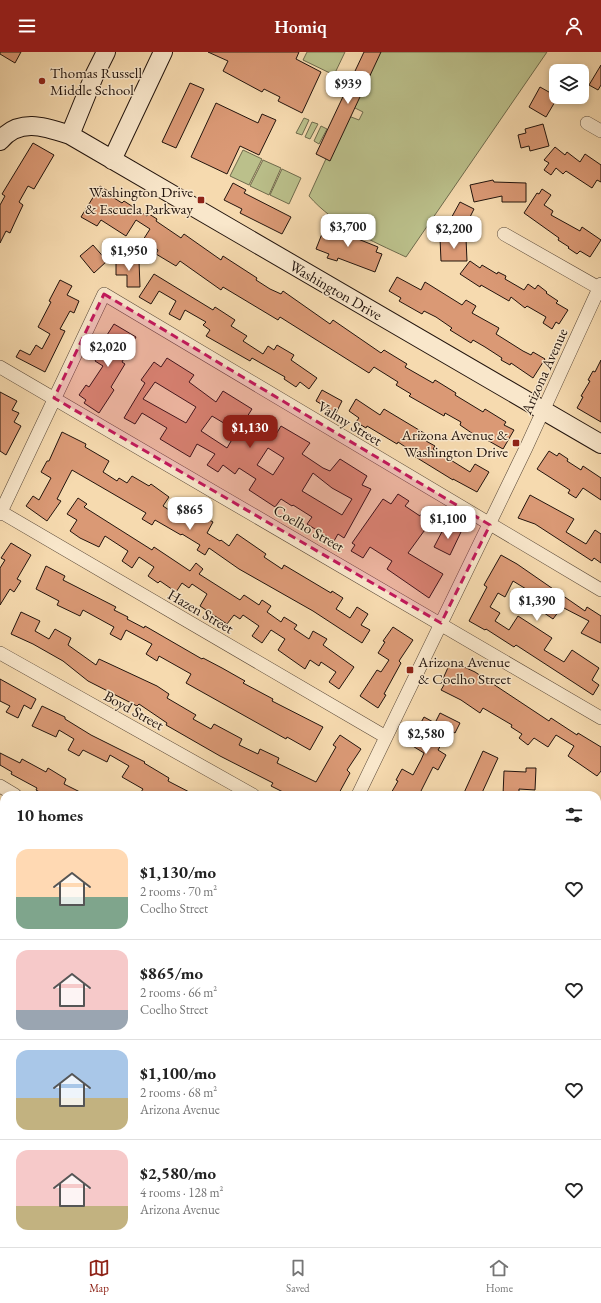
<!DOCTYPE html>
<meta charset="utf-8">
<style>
body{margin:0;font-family:"EB Garamond",serif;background:#f2f2f2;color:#222;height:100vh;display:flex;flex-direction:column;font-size:15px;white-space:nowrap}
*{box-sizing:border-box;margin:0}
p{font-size:13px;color:#767676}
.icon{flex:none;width:22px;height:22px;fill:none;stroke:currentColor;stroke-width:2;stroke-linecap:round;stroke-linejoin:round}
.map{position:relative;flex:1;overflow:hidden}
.details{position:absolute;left:0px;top:739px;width:601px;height:456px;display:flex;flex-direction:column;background:#fff;border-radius:12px 12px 0 0;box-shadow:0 2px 6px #0003}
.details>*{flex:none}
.fabs{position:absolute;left:549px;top:12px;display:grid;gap:8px}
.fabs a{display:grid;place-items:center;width:40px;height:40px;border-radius:8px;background:#fff;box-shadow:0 2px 6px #0003;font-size:20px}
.price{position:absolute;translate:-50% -34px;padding:0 9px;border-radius:8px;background:#fff;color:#222;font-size:13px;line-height:26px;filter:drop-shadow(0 1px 2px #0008)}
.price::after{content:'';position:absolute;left:50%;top:24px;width:12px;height:9px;margin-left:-6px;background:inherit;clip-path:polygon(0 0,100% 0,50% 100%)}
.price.current{background:#8f2418;color:#fff}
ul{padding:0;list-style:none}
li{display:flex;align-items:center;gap:12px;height:100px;padding:0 16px}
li+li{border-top:1px solid #e0e0e0}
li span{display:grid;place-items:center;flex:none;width:112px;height:80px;border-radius:12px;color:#555}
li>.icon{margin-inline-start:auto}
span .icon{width:48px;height:48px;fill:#fffc;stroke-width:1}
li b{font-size:17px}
h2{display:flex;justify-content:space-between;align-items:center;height:48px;padding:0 16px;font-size:17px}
header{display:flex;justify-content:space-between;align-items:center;height:52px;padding:0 16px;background:#8f2418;color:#fff;font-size:18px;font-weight:600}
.dock{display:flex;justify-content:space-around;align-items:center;height:56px;border-top:1px solid #e0e0e0;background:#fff;font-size:11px;color:#767676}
.dock a{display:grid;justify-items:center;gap:2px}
.dock .current{color:#8f2418}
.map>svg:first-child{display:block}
.green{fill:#bbc08b;stroke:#6e6a4c}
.building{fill:#da9975;stroke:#22140d;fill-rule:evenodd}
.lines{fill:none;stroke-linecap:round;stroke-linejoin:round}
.street-casing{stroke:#574636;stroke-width:14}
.secondary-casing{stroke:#22140d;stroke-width:20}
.street{stroke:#f9e7cb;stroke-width:13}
.secondary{stroke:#f9e7cb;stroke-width:18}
.marked{fill:#c2185b;fill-opacity:0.2;stroke:#c2185b;stroke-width:3;stroke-dasharray:8 5;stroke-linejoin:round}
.poi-dot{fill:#8f2418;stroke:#f9e7cb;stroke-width:1.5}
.labels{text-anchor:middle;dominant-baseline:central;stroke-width:3;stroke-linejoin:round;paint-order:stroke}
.poi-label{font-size:15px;fill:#22140d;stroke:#f9e7cb;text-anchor:start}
.street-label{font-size:15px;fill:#22140d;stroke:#f9e7cb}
</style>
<header><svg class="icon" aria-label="menu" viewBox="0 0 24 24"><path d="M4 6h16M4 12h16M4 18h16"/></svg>Homiq<svg class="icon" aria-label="person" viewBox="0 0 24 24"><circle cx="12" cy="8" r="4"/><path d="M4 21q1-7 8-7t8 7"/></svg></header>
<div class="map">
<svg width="601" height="1195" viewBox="0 0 601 1195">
<rect width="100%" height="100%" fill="#f6daaf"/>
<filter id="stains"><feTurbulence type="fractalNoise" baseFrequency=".005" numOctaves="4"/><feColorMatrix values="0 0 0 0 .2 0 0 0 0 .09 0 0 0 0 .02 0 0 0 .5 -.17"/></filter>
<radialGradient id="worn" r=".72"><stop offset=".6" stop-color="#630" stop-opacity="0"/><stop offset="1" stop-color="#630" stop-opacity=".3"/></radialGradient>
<path class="green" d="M307,0H345L334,23L303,8Z
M375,0H547L406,205C372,189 334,173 309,144L346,63L359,68L363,60L351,54Z
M304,66L309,68L302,83L296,81Z
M312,70L318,72L310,87L305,85Z
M321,74L327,77L319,92L314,89Z
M243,98L262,107L249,133L230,124Z
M263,108L281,116L269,143L250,134Z
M282,117L301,126L289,152L270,143Z
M4,864V945L0,942V869Z"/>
<path class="building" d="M0,0H21L15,11L0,2Z
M208,0H299L296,7L321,20L302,61L278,49L280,45L264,37L262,40L223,19L228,9Z
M364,0H381L330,109L316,102Z
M601,13V33L598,38L589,33Z
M190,31L204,37L176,96L162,90Z
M540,35L556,44V48L546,65L529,55Z
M216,51L258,71L262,62L276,68L259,103L240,94L227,122L191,105Z
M543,72L549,94L530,99L529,94L521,96L518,83L526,81L525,77Z
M33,91L54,103L34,137L28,134L19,150L23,153L15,170L10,181L6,179L0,191V153L5,144L2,142Z
M555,95L565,103L567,100L580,110L585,102L601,113V130L597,128L592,136L566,119L563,122L556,116L551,123L544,118L549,111L544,108Z
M493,128L494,130L526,131V150H502V144L474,150L470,133Z
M233,131L246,138L244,141L291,165L282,182L240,161L242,157L224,148Z
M100,134L108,139L106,141L122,151L124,149L147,164L149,162L157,167L156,169L181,186L184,182L221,208L223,204L257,226L256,228L270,237L281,242L283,239L330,272L333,268L381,301L384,298L407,312L405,315L433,331L435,328L456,341L455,343L483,360L485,357L506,370L504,373L514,378L503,397L480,384L479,386L460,373L461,370L445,361L444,364L409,344L411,342L396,333L398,330L374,315L369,321L280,265L278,268L223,235L221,238L180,209L176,214L156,202L158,198L143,188L150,177L136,168L126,184L101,168L97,174L81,165Z
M542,137L551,143L544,153L553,159L551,163L580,179L582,175L601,188L590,205L580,199L577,202L568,196L569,195L558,188L559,186L524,161L537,141L539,142Z
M460,150L474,157L468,169L471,170L466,180L449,170Z
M327,169L350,178L348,183L378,195L376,200L382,202L375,220L338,206L337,209L327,206L329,202L316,197Z
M440,186H466L467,209H441Z
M93,193L107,209L94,221L80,204Z
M116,209H139L140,235H127V223H116Z
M470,209L480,216L482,213L497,222L498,220L506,224L505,227L524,238L528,232L535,237L538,233L547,240L546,241L558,249L556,251L568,258L559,272L556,270L552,277L543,271L546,265L527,254L525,256L511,245L509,249L481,233L480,235L460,222Z
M154,222L213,258L215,255L235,268L231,274L247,284L243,289L263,302L268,294L274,298L277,293L294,303L291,308L317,326L309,337L300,330L296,335L284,327L285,325L252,306L250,309L206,284L210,278L203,273L206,270L185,258L180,268L169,262L176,249L159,239L151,252L139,245Z
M397,225L421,238L425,230L462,253L466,248L476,254L472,261L499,276L496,282L523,299L531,303L533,300L545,307L533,326L511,311L510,313L501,308L502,306L485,295L473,288L471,291L463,286L450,278L452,276L436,265L424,259L422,262L399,249L401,246L389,239Z
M60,228L72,234L67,243L79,249L74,261L70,259L60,277L65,279L45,320L16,305L20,298L30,303L36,293L42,297L50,282L38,275L51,250L49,249Z
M114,272L136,285L122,310L125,312L111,335L114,338L99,361L84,351L86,348L79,343L86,333L89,335L103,314L95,309L110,285L107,283Z
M167,306L194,323L189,330L216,350L223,339L252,357L245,368L275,384L281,374L310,391L302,402L323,416L330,419L340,407L367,424L362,433L371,437L344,486L338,482L334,489L307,472L312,465L293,453L292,454L281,447L275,455L249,438L256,427L239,416L235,422L223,413L218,420L207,413L215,402L197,392L190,405L160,387L167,376L142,361L135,372L124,366L145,331L141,328L154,310L161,315ZM155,330L196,355L186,371L143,347ZM212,364L237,379L227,396L201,379ZM268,396L284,406L273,423L257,413ZM313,421L332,436L352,447L342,463L302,439Z
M601,308V370L577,356L583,345L581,344L590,329L588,328L593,319L595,320Z
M322,338L342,349L336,361L316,349Z
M0,340L17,349L12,358L19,361L14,370L21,374L6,403L0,399Z
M356,347L380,363L384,357L429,384L426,389L435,394L433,397L470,420L475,412L489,420L477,440L453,427V428L414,404L416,402L398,390L397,392L367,374L366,376L356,370L359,366L349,359Z
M62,380L86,392L85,395L109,409L103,420L117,429L119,426L127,431L132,424L149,434L151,432L169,445L163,454L178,464L184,454L213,470L207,481L220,489L221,488L229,494L237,482L266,502L264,505L282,517L284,513L331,541L332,539L343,546L336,557L350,566L357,555L368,562L361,573L370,578L362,591L313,559L239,517L209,496L205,503L197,498L200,493L182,482L181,483L155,468L152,473L142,467L146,461L72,418L57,447L61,449L47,469L26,454L33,444L39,448L51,426L41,420L47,409H49Z
M549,399L557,404L559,401L568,407L567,409L581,418L583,414L601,426V448L583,436L576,446L568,441L570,438L537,417Z
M398,442L409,449L405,454L420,464L424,457L435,464L408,501L443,522L429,546L387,517L392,509L370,495L363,506L351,499L355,493L352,491L383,447L391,452Z
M530,443L574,467L566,480L586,492L595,478L601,482V511L594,506L592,509L535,472L518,466Z
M78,446L87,452L84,455L152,498L154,495L190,519L196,511L203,517L199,522L240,548L244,543L259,553L262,548L271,554L267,560L281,570L284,565L297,573L294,577L309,587L313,579L327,587L323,593L354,615L339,637L329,630L336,620L321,610L319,614L310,608L305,617L278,598L285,587L271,578L262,591L252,584L259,574L243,563L240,567L234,563L227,572L200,554L207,542L192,532L189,536L182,531L176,540L160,529L158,531L148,524L154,515L139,505L132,516L122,509L128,499L105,484L99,495L80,486L70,479L77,468L67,462Z
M446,472L461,480L450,503L434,495Z
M11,491L31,503L17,527L21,529L14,540L10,537L0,553V516L5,508L1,506Z
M501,503L517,512L585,559L587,555L601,564V591L581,581L589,569L562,555L553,567L525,548L531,540L513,529L505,545L498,541L490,555L500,561L495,569L509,578L518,564L552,586L544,598L564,610L572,598L599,616L592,628L599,633L593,643L516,593L514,595L486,577L485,578L469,569L487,535L484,533Z
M46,514L65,524L63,528L116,555L114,558L128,565L127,567L144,576L145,574L202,607L203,606L222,616L245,629L243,631L273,647L272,649L323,675L310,698L287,685L286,687L186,631L191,622L159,604L157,609L146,602L152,592L126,578L121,588L110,582L114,575L83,558L80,564L57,553L59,549L36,537Z
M21,560L40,569L35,579L49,587L55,577L71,586L68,593L96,613L99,607L157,634L169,642L167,646L196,663L193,667L211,677L214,672L242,687L239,693L258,702L260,697L279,706L277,711L316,730L336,695L333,693L340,683L361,697L347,718L350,721L338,743H289L271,734L273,731L220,704L166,673L167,671L139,652L137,654L88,629L63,609L33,592L11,582Z
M393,575L413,588L399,609L401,611L384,642L386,643L378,656L360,644L377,618L381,620L389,608L378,601L385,590L383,589Z
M451,609L475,620L549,669L551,666L577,683L578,681L601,695V719L597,724L568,704L574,694L556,683L548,695L534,686L528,693L519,686L522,682L511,675L512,673L483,656L480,661L461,648L441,638L444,633L441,631Z
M0,627L36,647L31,657L24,653L18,666L6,660L10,654L0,649Z
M42,654L65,665V667L91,683L145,710L144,711L169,726L168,729L195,743H147L141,740L143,737L122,725L129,714L110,703L107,710L83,698L79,704L68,698L74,687L59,678L56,685L32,674Z
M440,661L460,671L455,681L448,677L440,692L441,693L438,698L446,703L438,718L433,715L419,743H390L398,729L396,728L402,717L413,723L421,708L424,701L411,693L420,677L418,676L424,665L435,671Z
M483,699L498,706L481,743H463Z
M0,701L20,711L22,707L46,720L48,716L66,727L64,732L86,743H45L36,738L37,736L11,722L12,720L0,713Z
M526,716H536L535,738L519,737V743H503L504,719L526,720Z"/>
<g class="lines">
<g class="street-casing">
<path id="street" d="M587,71L601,79
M504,182L599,236
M0,315L601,666
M1,460L386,685
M0,462L104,242L601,538
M0,601L253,743
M0,734L15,743
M358,743L526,396L601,232
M597,830L601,831
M597,844L601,846
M262,1195L264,1191
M273,1195L275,1191"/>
</g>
<g class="secondary-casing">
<path id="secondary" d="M70,83L94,24L106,0
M0,89C19,65 46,75 70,83L601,392
M112,108L163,0
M0,1124L4,1126
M131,1191L139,1195"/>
</g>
<use href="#street" class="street"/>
<use href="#secondary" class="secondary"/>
</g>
<path class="marked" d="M104,242L490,473L441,571L54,346Z"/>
<g class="poi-dot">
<circle cx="42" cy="29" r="4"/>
<rect x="197" y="144" width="8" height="8" rx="2"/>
<rect x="512" y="387" width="8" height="8" rx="2"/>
<rect x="406" y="614" width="8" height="8" rx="2"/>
</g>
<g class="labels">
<g class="poi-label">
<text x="50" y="20">Thomas Russell<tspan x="50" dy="17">Middle School</tspan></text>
<text x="193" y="139" text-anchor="end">Washington Drive<tspan x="193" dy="17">&amp; Escuela Parkway</tspan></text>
<text x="508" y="382" text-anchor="end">Arizona Avenue &amp;<tspan x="508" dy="17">Washington Drive</tspan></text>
<text x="418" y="609">Arizona Avenue<tspan x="418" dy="17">&amp; Coelho Street</tspan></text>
</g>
<g class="street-label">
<text transform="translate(336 238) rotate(30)">Washington Drive</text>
<text transform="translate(544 319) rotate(-66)">Arizona Avenue</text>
<text transform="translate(350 371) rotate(31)">Valmy Street</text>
<text transform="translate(309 476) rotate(30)">Coelho Street</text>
<text transform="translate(201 559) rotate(30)">Hazen Street</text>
<text transform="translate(134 658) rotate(29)">Boyd Street</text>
</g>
</g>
<rect width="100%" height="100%" filter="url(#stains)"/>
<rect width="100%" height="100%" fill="url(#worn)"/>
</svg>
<div class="fabs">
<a><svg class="icon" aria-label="layers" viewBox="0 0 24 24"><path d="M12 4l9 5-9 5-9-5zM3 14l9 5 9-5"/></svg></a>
</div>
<b class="price" style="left:348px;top:53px">$939</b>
<b class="price" style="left:348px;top:196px">$3,700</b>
<b class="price" style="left:454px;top:198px">$2,200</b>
<b class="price" style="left:129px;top:220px">$1,950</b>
<b class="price" style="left:108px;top:316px">$2,020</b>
<b class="price current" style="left:250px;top:397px">$1,130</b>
<b class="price" style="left:190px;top:479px">$865</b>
<b class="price" style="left:448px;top:488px">$1,100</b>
<b class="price" style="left:537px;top:570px">$1,390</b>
<b class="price" style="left:426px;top:703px">$2,580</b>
<section class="details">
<h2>10 homes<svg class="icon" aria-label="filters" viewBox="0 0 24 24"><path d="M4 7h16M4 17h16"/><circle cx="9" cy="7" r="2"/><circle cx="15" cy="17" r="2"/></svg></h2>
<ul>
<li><span style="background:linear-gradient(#ffd9b3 60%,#7fa58c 0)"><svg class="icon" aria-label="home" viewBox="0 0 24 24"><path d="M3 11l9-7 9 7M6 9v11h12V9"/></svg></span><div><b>$1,130/mo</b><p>2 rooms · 70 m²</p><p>Coelho Street</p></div><svg class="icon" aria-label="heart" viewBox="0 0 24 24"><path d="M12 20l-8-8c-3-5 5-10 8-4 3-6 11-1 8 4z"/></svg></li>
<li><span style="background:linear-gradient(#f6c9c9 75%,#9aa5b1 0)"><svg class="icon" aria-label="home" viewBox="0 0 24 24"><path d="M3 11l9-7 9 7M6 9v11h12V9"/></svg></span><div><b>$865/mo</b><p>2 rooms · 66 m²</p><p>Coelho Street</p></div><svg class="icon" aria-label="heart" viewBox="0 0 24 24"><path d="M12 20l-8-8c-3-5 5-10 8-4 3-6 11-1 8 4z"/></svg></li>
<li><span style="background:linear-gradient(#a9c7e8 60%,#c2b280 0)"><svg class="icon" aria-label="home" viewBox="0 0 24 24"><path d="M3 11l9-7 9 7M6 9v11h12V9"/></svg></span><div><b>$1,100/mo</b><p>2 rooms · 68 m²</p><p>Arizona Avenue</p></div><svg class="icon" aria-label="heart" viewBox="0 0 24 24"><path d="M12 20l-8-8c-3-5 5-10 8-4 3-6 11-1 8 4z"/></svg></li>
<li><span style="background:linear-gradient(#f6c9c9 70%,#c2b280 0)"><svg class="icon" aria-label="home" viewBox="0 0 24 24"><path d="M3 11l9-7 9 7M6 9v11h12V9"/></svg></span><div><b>$2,580/mo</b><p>4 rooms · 128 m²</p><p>Arizona Avenue</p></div><svg class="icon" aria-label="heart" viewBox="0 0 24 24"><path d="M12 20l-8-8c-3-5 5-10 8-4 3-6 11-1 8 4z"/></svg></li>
</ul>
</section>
</div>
<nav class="dock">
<a class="current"><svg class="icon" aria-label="map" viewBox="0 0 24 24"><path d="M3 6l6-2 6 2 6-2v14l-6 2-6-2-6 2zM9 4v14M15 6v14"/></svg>Map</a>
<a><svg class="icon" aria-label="saved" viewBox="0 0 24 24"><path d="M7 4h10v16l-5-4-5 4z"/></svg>Saved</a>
<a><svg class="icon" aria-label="home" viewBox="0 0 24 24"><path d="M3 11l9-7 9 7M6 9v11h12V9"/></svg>Home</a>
</nav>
